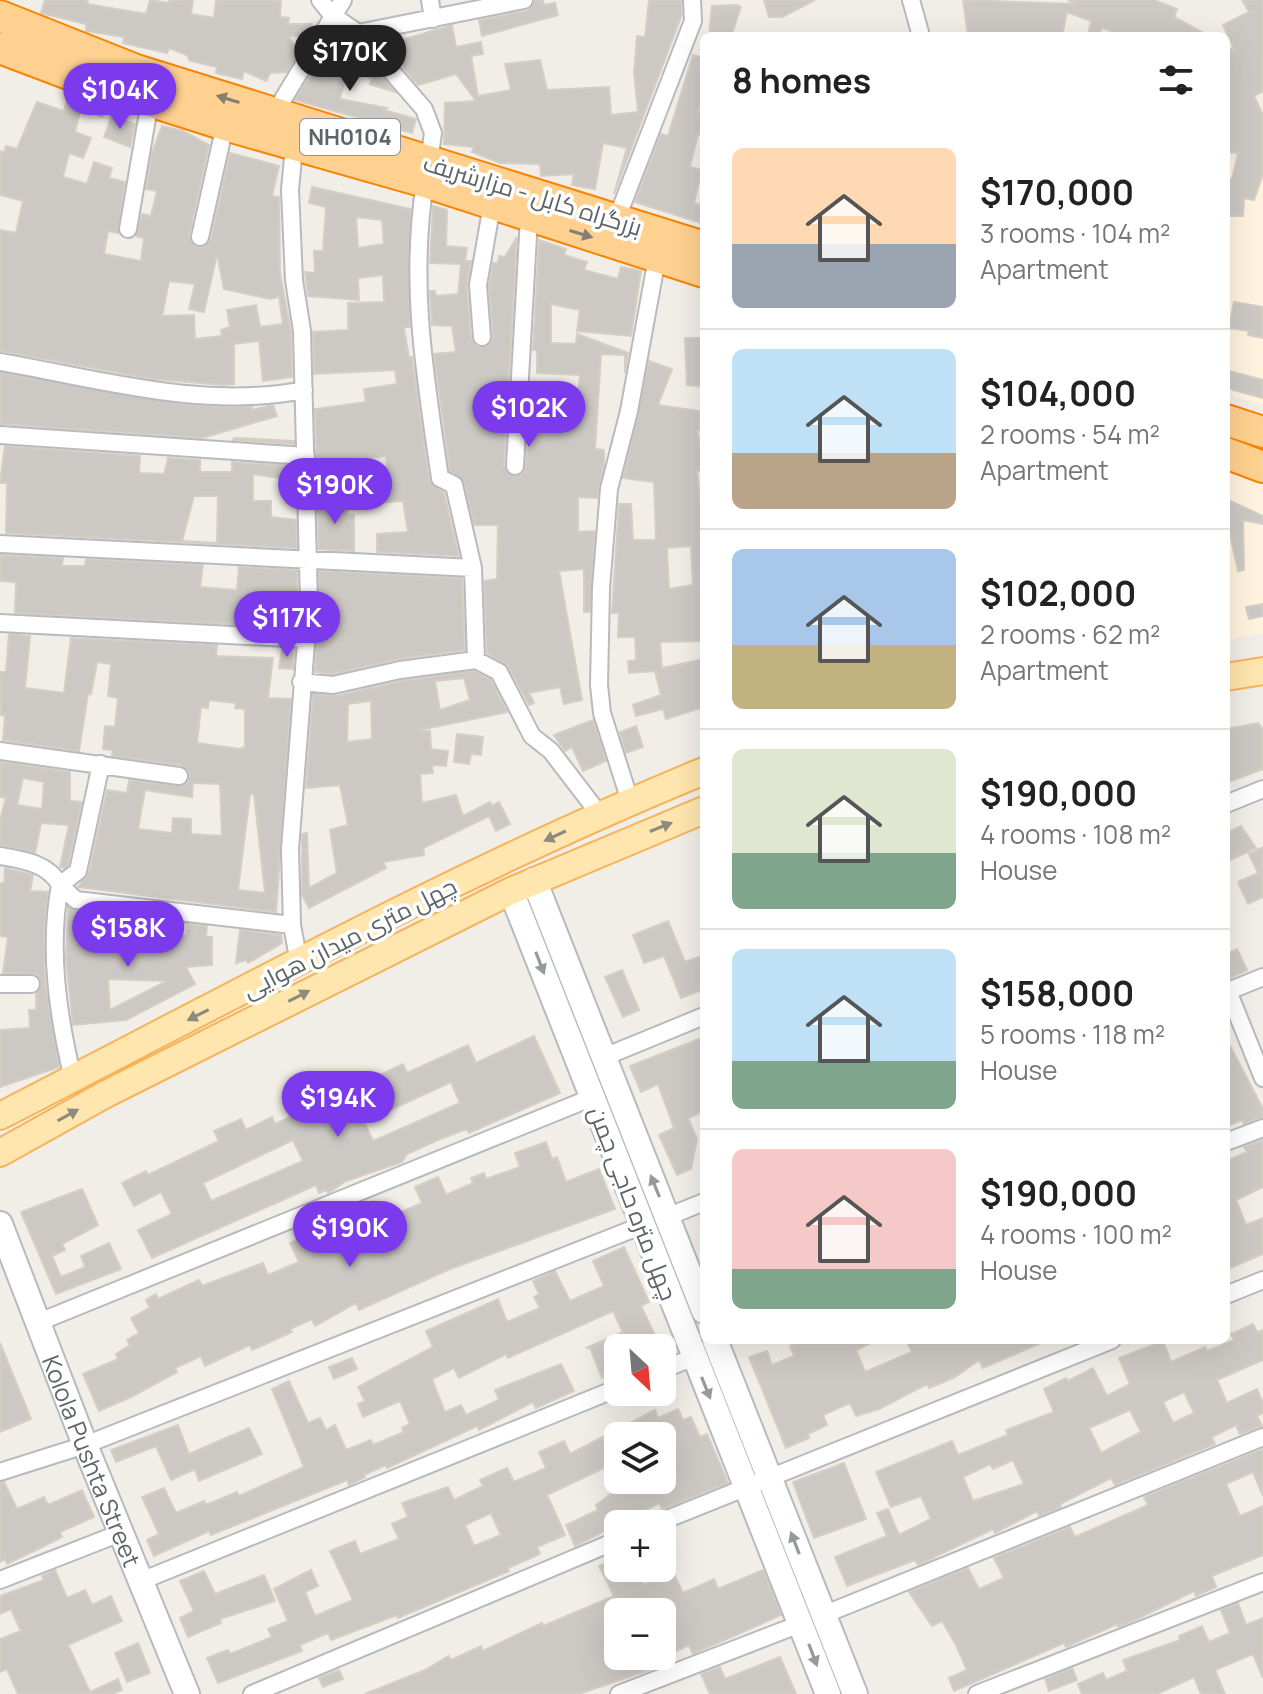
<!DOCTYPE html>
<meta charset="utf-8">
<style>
body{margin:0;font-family:Manrope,Cairo,sans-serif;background:#f2f2f2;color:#222;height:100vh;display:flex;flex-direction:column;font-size:30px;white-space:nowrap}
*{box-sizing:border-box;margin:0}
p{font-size:26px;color:#767676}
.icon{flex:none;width:44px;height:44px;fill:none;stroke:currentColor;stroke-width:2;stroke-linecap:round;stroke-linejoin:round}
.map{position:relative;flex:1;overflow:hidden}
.details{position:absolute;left:700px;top:32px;width:530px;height:1312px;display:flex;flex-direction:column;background:#fff;border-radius:12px;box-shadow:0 8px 32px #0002}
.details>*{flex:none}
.needle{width:52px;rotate:154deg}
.controls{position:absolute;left:604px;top:1334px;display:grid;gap:16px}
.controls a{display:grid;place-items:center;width:72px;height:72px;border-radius:12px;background:#fff;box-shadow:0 8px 32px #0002;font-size:40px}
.price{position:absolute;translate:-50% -68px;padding:0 18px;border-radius:28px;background:#7c3aed;color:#fff;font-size:26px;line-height:52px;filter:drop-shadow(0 2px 4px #0008)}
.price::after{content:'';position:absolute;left:50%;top:48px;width:24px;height:18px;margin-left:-12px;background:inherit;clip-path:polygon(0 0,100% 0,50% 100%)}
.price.active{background:#222;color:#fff}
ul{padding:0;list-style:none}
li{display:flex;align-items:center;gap:24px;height:200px;padding:0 32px}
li+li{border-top:2px solid #e0e0e0}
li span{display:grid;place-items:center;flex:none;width:224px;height:160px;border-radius:12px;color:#555}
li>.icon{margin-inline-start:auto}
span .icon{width:96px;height:96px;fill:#fffc;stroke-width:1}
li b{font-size:34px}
h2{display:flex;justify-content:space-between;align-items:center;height:96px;padding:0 32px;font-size:34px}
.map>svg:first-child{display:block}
.commercial{fill:#fff2de}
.building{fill:#ccc8c3;stroke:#d6cec5;stroke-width:2;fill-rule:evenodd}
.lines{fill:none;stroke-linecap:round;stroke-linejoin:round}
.street-casing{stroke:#b7babe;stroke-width:20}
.secondary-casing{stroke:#b5bbbf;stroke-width:28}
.primary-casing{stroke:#f8b358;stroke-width:30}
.highway-casing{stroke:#f88400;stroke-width:34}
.street{stroke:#fff;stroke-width:16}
.secondary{stroke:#fff;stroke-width:24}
.primary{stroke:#ffe5ae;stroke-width:26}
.highway{stroke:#ffd190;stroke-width:30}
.oneway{fill:#867f72}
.oneway2{fill:#8e8b7d}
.oneway3{fill:#969a9d}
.labels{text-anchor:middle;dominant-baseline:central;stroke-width:7;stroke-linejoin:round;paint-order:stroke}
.shield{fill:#fff;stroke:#8e9295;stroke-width:2}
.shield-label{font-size:22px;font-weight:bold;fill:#5e6468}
.street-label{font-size:24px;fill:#5e6468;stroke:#fff}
</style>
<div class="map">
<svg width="1263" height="1694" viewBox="0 0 1263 1694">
<rect width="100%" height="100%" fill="#f1ede7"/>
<path class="commercial" d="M1226,159L1263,164V406L1226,394Z
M1226,468L1263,483V633L1226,640Z"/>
<path class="building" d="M45,0H88L87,4L146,14L150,0L169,3V0H193L191,14L214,18L216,0H281L280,17L289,18L288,24H312L308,36H289L298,54L287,72L270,73L266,81L244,71L242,79L216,73L217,67L190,61L187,55L169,48L167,53L123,43L124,37L86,31V24L41,13Z
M535,0H543L544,5L555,3L558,15L482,36L479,20L527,11Z
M649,0H681L682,14L614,194L627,148L603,143L595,189L572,185L574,174L541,176L540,164L500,163L472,152L474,147L444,144L445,103L476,101L456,74L418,85L404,69L395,42L452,25L456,47L481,42L483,54L471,56L478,96L511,90L505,64L540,60L547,90L609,87L611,115L638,112L634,72L637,36L645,37Z
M764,0H815L782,17H769Z
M963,0L1076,4L1068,0H1154L1177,9L1174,17L1209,36H1124L1102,28L1099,36H1088L1091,21L1067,12L1062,36H968Z
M1242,0H1263V91L1254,96L1263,115V174L1254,200L1244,198L1243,216H1226V178L1232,179L1238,153L1226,152V46L1235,51L1223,25L1249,12Z
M737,5L741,7L731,36H709L712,6Z
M345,48L364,57L395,92L370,84L372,79L348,67L340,99L387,108L384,110L416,119L412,133L295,100L317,65L336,72Z
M693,55L704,58V94L698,112L704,114V136L698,134L690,167L702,170L694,203L704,206V224L635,202L661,134L668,136Z
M68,96L83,100L75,132L91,138L83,158L69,153L63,177L87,184L94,162L112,168L109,178L125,182L118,233L108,231L104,254L141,261L144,238L136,236L142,214L151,216L157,191L146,189L152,153L162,126L183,131L209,145L189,235L197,247H204L211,239L230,153L279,166L272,196L279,197L280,273L291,332L292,377L263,381L259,341L234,344V384L223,385L153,379L0,351V230L16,233L23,201L0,195V151L4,152L6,146L17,149L37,102L64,111ZM217,254L224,289L270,299L279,297L283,324L260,327L256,305L227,310L230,327L221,330L222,336L195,339L194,315L162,316L169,281L195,284L189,309L204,312Z
M88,100L106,106L102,117L84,109Z
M112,115L135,124L130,147L104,137Z
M312,187L411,209L410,327H404L405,334L409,358L412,357L429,480L444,493L459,556L377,552V534L408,532L403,501L376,503V480L388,479L386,456L346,460V476L317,477L315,409L366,402L364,389L397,384L395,370L314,374L313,332L348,330V303L384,302L383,275L358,278L359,300L308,296L305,272L315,273L314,251H323L326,207L309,203ZM356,217L382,220L384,244L358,248Z
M433,206L447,210L446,246L467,248L465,261H471L467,285L471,338L478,347L488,346L493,337L489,286L493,263H498L499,256L505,257L517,237L504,465L514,477L521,475L526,467L530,386L546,387V423L573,422L577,402L580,375L537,373V350H533L539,240L566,249L564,255L587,262L584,270L618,279L621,267L641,271L631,336L577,331L580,310L551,304V343L576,344L577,334L628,353L625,373V355L601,354L595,449L604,450V465L597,498L578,497V532L595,531L590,612H584V569L559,571L582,700L564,704L560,687L529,693L534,703L529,705L508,666L487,653L484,581L497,579L498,525H474L464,482L450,471L434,354L456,352L452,326L432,325L430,291H435L436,296L458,294L461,264L430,263Z
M1234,302L1263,307V338L1248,335L1249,331L1229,328Z
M685,338H704V387L687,385Z
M649,361L672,369L658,405L699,411L700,430H697L704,466V470L697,471L700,499H704V641L660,642L662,668L704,659V707L666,719L663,709L636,716L633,705L661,695L655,671L629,673L628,661L636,660L635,637H618L619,613H612L619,504H631L633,540H656L654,482L623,478ZM691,546L693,585L669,589L667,548Z
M1226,370L1263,380V398L1226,388Z
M0,373L188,405L252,407V410L273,405L277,416L202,438L0,424Z
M234,438L294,441V444L233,440Z
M5,446L140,456L139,473L164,474L168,458L200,460V472H232V462L294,466L295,480L253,474V501H271V517L296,520L297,548L6,533L7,483H0ZM194,496H218L217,543L182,541Z
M1226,499L1263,516V524L1243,520L1244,570L1238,571L1226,516Z
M317,501H347V515H354V551L319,549Z
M0,555L63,558L62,566H85L86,559L203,565L200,587L237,590L239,567L297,570V621L284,620L283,627L15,613L16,582L0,581Z
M319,571L462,578L465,650L398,659L332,674L315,672Z
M1263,604V616L1249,619L1246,607Z
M9,634L30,636L25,688L64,693L71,638L217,645L216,656L273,658L268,698L291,699L276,912L78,887L89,873L107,790L127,793L129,780L182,786L188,782L189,773L181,765L112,756L113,750L103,749L105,726L115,727L118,698L108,696L111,664L97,662L91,694H88L79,751L3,740L5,716L1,715L0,672H6ZM209,700L236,703L235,708L245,709V747L240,749L197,743L201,707L208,708ZM193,783L220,784L222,836L191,834V819L173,818L172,833L138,829L145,790L192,797ZM250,794H254L265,893L238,890Z
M282,649H294L293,669L279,668Z
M474,671L491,680L507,712L420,730L430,731L431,749L448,751L446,766L432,765L433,773L420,774L422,803L456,795L463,816L490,802L492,806L499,802L510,824L496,831L489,816L423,848L424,855L383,862L386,868L309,908L302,895V834L307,833L309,888L337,873L330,830L348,825L340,785L306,788L313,694L335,696L402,681ZM464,678L470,700L440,710L435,681ZM371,701L372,739L347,742L348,704Z
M593,720L606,761L583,771L572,747L565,751L554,735Z
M1258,723L1263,729V769L1226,783V729Z
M636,726L643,747L626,753L620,732Z
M457,734L483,737L481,755L471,754L469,764L454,762Z
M0,762L70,772V801L82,802L68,865L64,868L60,867L69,825L41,823L35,853L0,845V820L6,798L0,797ZM23,778L44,782L42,809L17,805Z
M1241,826L1256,848L1226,862V833Z
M1263,847V897L1248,904L1238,882L1258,873L1249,854Z
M5,868L33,875L30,891L48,892L44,933L45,983L59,1067L0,1087V1030L30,1028L29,1010H36V993L42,985L36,974L3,973L8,937L0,936V883H4Z
M68,907L105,914H94L91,939L187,935L188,924L179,923L207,926L206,937H212V965L186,967L195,984L126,1020L73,1025L66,958ZM108,979L167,981L110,1010Z
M668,921L685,962L704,955V989L681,998L664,956L644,963L633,935Z
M240,930L281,935L282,943L248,963L246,960L236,963Z
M1237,949L1247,970L1226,980V954Z
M622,970L639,1010L623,1017L605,977Z
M534,1036L560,1093L469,1133L467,1129L440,1139L407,1154L402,1162L346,1181L328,1193L326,1190L319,1193L316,1185L152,1258L138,1230L172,1214L161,1192L134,1206L122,1183L146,1171L148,1175L219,1141L214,1131L241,1119L246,1130L272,1117L275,1124L403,1064L407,1073L468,1045L476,1063ZM451,1082L460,1103L373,1141L364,1122ZM293,1140L303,1161L211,1201L203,1183Z
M704,1037V1111L688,1118L697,1139L691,1169L677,1175L659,1135L674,1128L658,1084L641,1092L630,1066Z
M1226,1038L1263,1109V1117L1244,1124L1242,1120L1226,1127Z
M1263,1140V1187L1236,1200L1246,1225L1263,1218V1254L1226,1270V1161L1247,1152L1244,1147Z
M546,1142L552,1159L557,1157L566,1182L599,1169L615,1209L450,1269L359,1310L356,1303L315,1326L312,1319L290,1329L292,1332L252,1350L250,1345L205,1366L201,1356L175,1368L177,1372L131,1397L99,1411L83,1374L118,1359L116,1354L130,1345L127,1340L139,1333L131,1318L150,1308L146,1300L156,1294L158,1299L199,1280L202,1286L263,1263L268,1275L299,1262L290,1243L322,1228L325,1236L359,1220L354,1209L374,1201L383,1220L422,1203L415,1187L438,1177L446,1195L473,1183L471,1178L484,1173L486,1179L520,1167L515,1153Z
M82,1189L98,1225L62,1244L65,1250L52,1256L61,1277L85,1267L81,1256L109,1243L121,1269L56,1294L21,1212Z
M624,1247L649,1302L641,1306L661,1348H618V1372L602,1378L590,1348H586L623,1332L613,1311L508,1358L506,1354L459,1378L454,1368L432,1379L445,1412L461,1405L466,1415L499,1400L495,1390L561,1364L574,1391L536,1408L533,1402L479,1430L477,1426L387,1468L386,1465L364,1475L365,1477L349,1485L347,1480L211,1535L209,1531L154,1556L147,1540L159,1534L142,1497L164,1488L176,1513L204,1501L206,1505L237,1492L239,1496L304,1467L272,1389L289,1381L308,1423L320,1418L326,1430L335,1425L346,1450L371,1440L373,1445L404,1432L402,1428L410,1424L400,1401L363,1417L358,1404L365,1401L358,1387L433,1347L426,1331L498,1299L507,1322L540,1308L534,1297L539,1294L533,1281L555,1271L570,1301L604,1286L593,1261Z
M1253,1324L1257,1332L1263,1330V1360L1217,1380L1227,1403L1257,1389L1263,1403V1413L1257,1416L1262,1426L1240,1434L1236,1425L1212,1437L1215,1444L1115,1485L1111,1478L1060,1504L1061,1507L1039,1516L1037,1511L995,1533L993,1529L918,1565L915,1560L847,1586L835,1557L887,1536L877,1513L888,1509L899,1535L931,1519L921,1496L891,1507L876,1472L952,1441L958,1455L1008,1435L1006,1430L1054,1412L1044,1389L1066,1378L1068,1381L1093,1368L1107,1396L1130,1384L1119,1358L1163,1341L1171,1362L1205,1347L1207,1351L1234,1340L1231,1334ZM1184,1392L1194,1413L1173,1423L1163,1402ZM1130,1410L1141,1432L1101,1453L1089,1428ZM1013,1460L1024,1484L973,1501L963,1477L990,1464L993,1469Z
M805,1340H877L856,1350L865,1372L912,1352L906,1340H1048L983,1368L979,1360L955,1377L929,1388L927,1384L879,1409L856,1416L850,1403L823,1415L827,1425L808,1434L809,1438L786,1448L749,1357L767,1351L772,1365L794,1356L790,1346Z
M0,1343L31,1419L0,1432Z
M352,1358L357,1369L334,1379L329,1367Z
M678,1409L683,1420L691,1417L700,1437L707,1434L728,1483L662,1509L659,1503L575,1546L566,1525L598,1510L596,1505L614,1492L645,1480H662V1436H618V1461L547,1495L565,1535L537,1547L540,1554L508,1568L509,1571L398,1618L397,1615L331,1640L328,1633L300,1645L302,1651L218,1683L207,1658L228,1650L230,1654L272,1637L268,1629L288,1621L274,1589L311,1570L318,1586L305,1592L315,1616L353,1600L330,1551L355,1541L360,1554L399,1539L392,1524L408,1517L402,1503L448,1487L454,1500L483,1486L480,1480L507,1468L514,1482L546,1468L539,1452L564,1441L570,1454L655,1410L658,1418ZM491,1513L501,1535L474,1546L465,1525Z
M178,1425L189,1454L249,1428L262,1454L199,1481L195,1469L171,1480L156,1446L116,1462L111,1450Z
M1263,1449V1496L1253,1472L1226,1484L1240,1516L1263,1506V1555L1212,1576L1216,1587L1196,1596L1194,1591L1137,1619L1118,1627L1117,1624L1066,1647L1064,1643L954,1691L949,1678L967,1670L956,1645L942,1621L932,1626L909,1592L968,1568L979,1589L1004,1578L994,1558L1070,1527L1075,1537L1148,1505L1144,1497Z
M844,1463L866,1519L814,1538L793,1482Z
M4,1482L17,1509L44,1497L48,1505L82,1490L94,1517L60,1532L62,1537L38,1549L7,1564L5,1559L0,1562V1483Z
M618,1557V1568H637L644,1585L673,1572L683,1593L714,1579L718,1589L763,1570L781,1615L693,1654L689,1645L662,1658V1612H618V1656H657L661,1666L579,1694H365L425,1670L449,1656L451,1660L481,1646L483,1651L542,1623L543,1626L614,1596L599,1566Z
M55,1570L67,1598L85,1590L92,1605L111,1596L122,1621L68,1645L90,1692L118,1679L122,1690L113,1694H18L7,1669L0,1672V1639L21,1631L11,1609L0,1614V1596L44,1580L42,1576Z
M204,1571L215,1594L264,1575L275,1601L220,1619L221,1623L188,1637L180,1618L194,1611L180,1581Z
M1238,1603L1246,1625L1263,1618V1678L1253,1654L1215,1670L1225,1694H1201L1194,1677L1157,1694H1082L1078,1684L1103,1673L1106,1680L1127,1671L1123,1660L1180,1640L1179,1636L1202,1626L1209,1642L1230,1633L1221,1610Z
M138,1643L150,1673L127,1682L115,1653Z
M780,1657L796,1694H710L701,1674L720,1667L725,1679Z
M1072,1668L1077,1680L1049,1691L1045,1679Z
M339,1670L343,1679L323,1687L319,1678Z"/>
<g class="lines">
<g class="street-casing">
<path id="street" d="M320,0L332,15L358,33L424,109L433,133L429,161
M430,0L433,19
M911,0L921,36
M358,33L524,0
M274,114L343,0
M294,147L290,190L294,280L302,331L309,604L290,849L292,925L299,963
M425,182C409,286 425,375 440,478L454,485L473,568L476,660L499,672L532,736L551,751L600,815
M617,218L693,21L692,0
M128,229L150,101
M200,237L225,125
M482,337L478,285L492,205
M0,362C99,379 203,410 304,390
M0,435L306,456
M515,466L529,218
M0,544L473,568
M0,623L306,639
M301,682L333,685L400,670L476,660
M0,751L179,776
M101,764L78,871L60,885L76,900L292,925
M630,801L602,713L599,685L601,588L609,489L629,411L657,258
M1226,804L1263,789
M0,856C23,860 48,863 60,885C48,949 58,1016 73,1079
M0,984H31
M1228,991L1263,1078
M1226,992L1263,977
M604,1057L704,1016
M1226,1142L1263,1128
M667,1217L704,1202
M1226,1295L1263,1280
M39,1322L593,1097
M662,1370L694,1357
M0,1472L85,1445L643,1225
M655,1524L1112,1340
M0,1580L123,1532
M141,1581L618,1388
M823,1615L1263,1437
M252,1694L618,1540
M619,1694L800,1624
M977,1694L1263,1582"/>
</g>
<g class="secondary-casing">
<g id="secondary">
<path d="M534,880L704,1311"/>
<path d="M511,891L828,1694"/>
<path id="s1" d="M0,1224L85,1445L187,1694"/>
<path d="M715,1340L855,1694"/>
</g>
</g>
<g class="primary-casing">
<path id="primary" d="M1226,677L1263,671
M0,1116C232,997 462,870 704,771
M0,1153L106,1094L511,891L704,810"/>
</g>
<g class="highway-casing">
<path id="highway" d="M0,16L136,70L704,247
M0,48L90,82L225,125L425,182L704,272
M1226,420L1263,432
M1226,453L1263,467"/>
</g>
<use href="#street" class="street"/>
<use href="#secondary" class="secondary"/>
<use href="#primary" class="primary"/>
<use href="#highway" class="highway"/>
</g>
<defs><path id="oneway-solid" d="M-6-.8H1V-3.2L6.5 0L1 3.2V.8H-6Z" transform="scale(2)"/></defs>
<g class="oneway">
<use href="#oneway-solid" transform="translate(228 99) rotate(-163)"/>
<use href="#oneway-solid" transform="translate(581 234) rotate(17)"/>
</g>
<g class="oneway2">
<use href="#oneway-solid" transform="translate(661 827) rotate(-22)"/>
<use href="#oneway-solid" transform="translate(555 836) rotate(155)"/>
<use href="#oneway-solid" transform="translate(299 996) rotate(-27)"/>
<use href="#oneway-solid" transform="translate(198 1015) rotate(153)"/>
<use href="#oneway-solid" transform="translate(68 1115) rotate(-29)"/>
</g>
<g class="oneway3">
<use href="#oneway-solid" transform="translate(540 963) rotate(69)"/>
<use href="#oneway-solid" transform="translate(655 1186) rotate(-112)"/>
<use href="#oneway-solid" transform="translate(706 1388) rotate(68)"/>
<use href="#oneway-solid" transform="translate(795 1543) rotate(-111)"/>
<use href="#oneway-solid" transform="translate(813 1655) rotate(69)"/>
</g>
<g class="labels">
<rect class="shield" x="300" y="119" width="100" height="36" rx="6"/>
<g class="shield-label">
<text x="350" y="137">NH0104</text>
</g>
<g class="street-label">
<text transform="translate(533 194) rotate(17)">بزرگراه کابل - مزارشریف</text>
<text transform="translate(349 937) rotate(-27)">چهل متری میدان هوایی</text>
<text transform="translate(634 1203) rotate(69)">چهل متره حاجی چمن</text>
<text stroke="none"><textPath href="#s1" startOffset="254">Kolola Pushta Street</textPath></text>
</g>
</g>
</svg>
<div class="controls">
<a><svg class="needle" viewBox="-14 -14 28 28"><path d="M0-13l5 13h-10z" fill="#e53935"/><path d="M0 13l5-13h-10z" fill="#767676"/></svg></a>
<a><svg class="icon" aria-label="layers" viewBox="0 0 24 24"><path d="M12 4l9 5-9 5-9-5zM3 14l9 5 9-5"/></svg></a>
<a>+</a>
<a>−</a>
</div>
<b class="price active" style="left:350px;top:93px">$170K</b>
<b class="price" style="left:120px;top:131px">$104K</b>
<b class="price" style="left:529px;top:449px">$102K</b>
<b class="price" style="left:335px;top:526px">$190K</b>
<b class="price" style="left:287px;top:659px">$117K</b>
<b class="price" style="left:128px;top:969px">$158K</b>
<b class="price" style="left:338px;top:1139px">$194K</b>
<b class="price" style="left:350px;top:1269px">$190K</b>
<section class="details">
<h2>8 homes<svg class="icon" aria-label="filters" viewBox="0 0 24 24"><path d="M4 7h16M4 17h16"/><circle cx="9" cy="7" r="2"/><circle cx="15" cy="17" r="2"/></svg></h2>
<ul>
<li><span style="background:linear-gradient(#ffd9b3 60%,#9aa5b1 0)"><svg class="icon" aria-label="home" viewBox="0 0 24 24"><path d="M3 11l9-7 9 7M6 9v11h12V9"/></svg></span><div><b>$170,000</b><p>3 rooms · 104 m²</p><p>Apartment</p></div></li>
<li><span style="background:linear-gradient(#bfe0f5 65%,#b9a48a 0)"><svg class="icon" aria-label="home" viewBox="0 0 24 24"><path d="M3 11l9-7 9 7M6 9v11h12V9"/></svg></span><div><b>$104,000</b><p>2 rooms · 54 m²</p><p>Apartment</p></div></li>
<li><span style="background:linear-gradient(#a9c7e8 60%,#c2b280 0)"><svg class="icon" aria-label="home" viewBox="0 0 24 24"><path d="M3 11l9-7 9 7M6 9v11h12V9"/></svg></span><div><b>$102,000</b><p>2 rooms · 62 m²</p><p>Apartment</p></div></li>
<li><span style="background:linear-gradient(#dfe7d0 65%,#7fa58c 0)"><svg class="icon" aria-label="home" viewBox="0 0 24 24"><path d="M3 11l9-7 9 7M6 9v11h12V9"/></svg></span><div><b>$190,000</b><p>4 rooms · 108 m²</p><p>House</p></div></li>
<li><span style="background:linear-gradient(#bfe0f5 70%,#7fa58c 0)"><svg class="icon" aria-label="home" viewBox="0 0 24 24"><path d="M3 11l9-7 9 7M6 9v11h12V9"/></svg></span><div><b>$158,000</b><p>5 rooms · 118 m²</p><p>House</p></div></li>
<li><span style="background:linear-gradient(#f6c9c9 75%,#7fa58c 0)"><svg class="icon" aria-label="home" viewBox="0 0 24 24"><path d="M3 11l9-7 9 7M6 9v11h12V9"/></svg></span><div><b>$190,000</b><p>4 rooms · 100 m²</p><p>House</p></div></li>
</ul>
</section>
</div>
